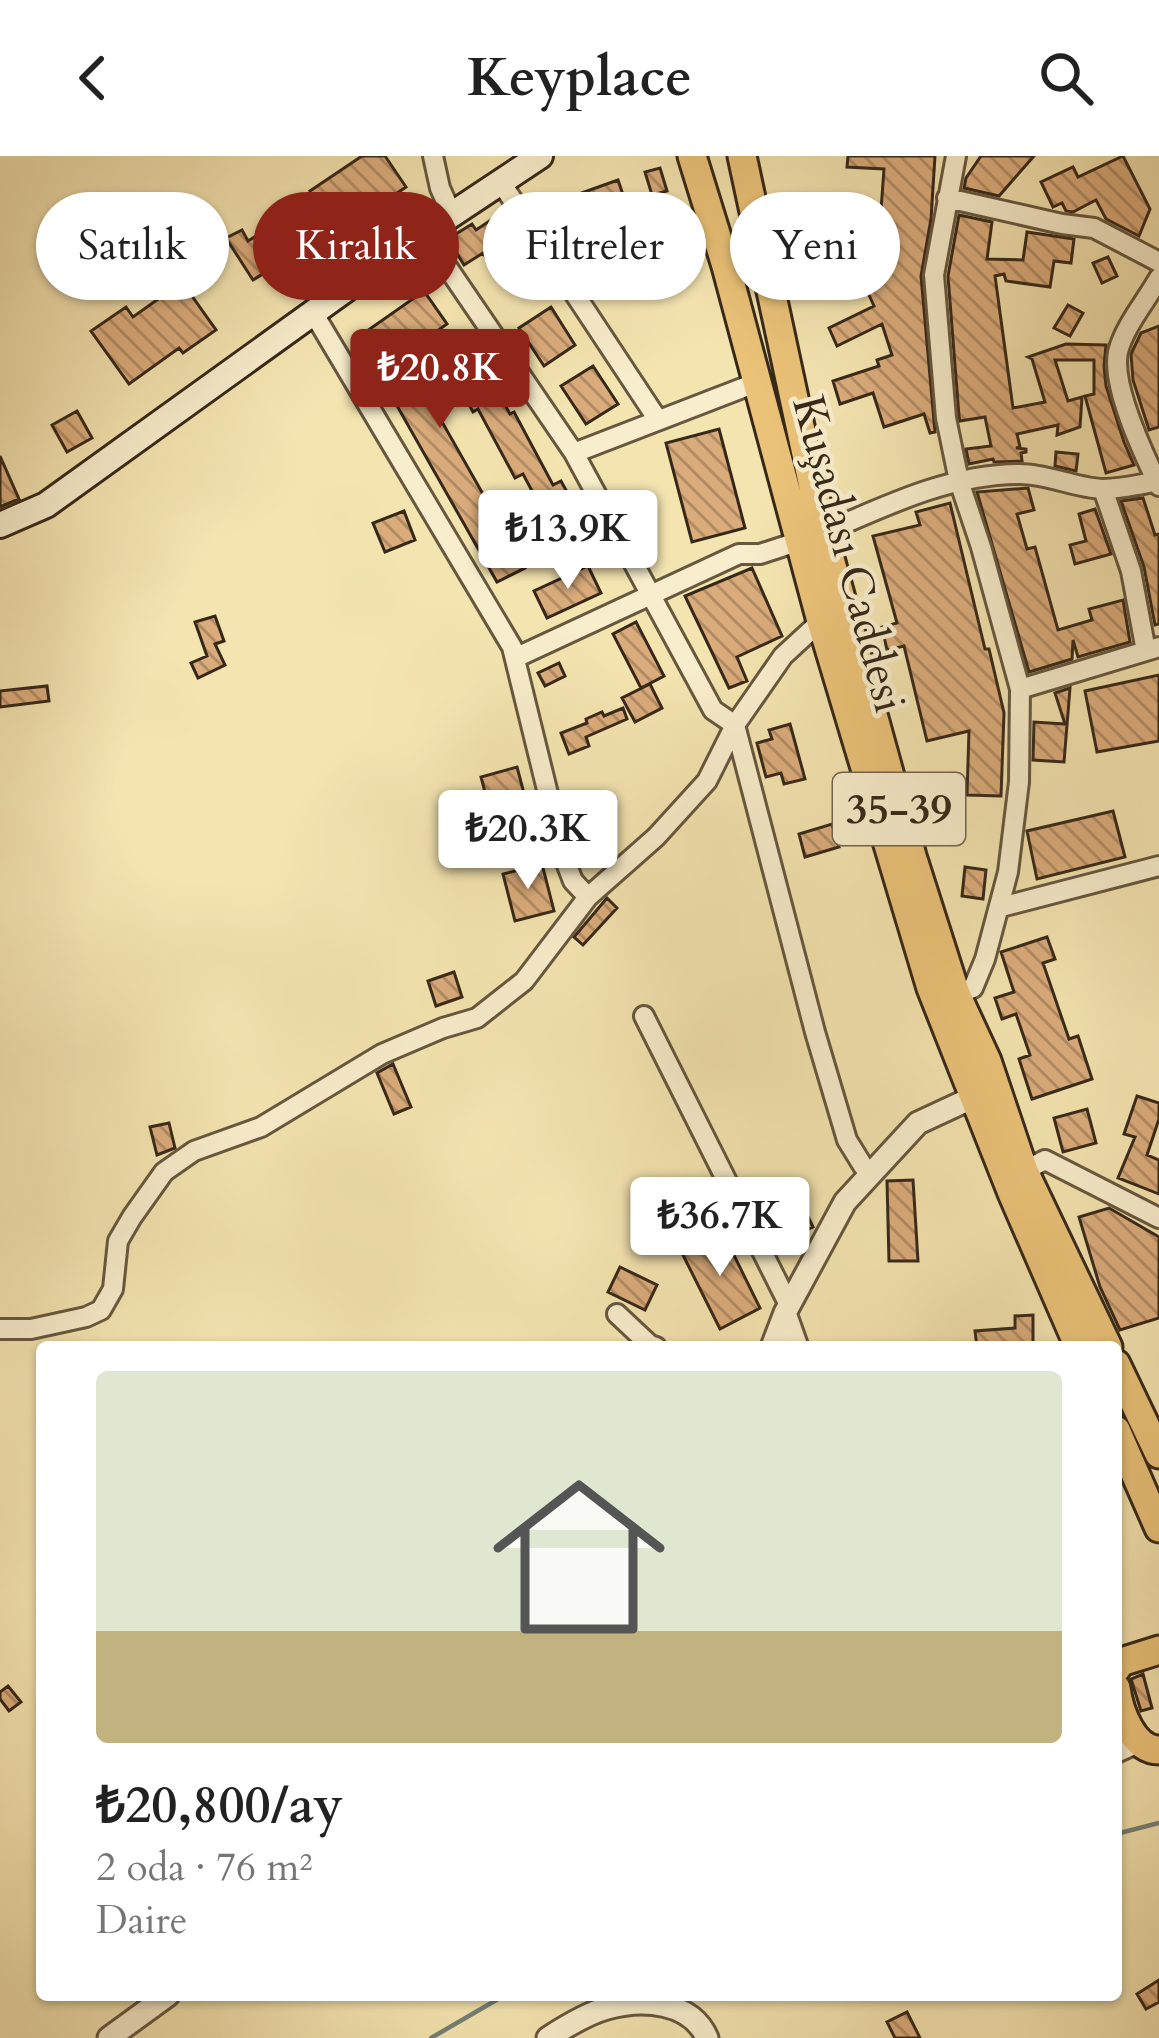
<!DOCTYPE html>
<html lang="tr">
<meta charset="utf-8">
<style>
body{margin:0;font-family:Cardo,serif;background:#f6f6f6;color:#222;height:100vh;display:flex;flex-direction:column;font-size:45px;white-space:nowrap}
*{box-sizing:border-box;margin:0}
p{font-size:39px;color:#767676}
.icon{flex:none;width:66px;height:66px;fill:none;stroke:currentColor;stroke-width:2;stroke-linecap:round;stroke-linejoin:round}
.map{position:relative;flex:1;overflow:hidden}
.panel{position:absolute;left:36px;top:1185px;width:1086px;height:660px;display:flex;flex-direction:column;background:#fff;border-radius:12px;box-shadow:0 3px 9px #0004}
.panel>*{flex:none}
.guide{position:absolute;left:36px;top:36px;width:1089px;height:108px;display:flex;gap:24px}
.price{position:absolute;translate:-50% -102px;padding:0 27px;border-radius:12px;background:#fff;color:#222;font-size:39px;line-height:78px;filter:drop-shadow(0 3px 6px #0008)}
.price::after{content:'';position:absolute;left:50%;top:72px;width:36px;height:27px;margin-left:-18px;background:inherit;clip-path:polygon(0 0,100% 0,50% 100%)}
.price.active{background:#8f2418;color:#fff}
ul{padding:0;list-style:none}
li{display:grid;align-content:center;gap:24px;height:636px;padding:0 60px}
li+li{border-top:3px solid #e0e0e0}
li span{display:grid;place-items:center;height:372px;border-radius:12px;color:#555}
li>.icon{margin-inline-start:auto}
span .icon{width:216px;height:216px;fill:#fffc;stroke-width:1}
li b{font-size:51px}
.tag{padding:0 42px;border-radius:54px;background:#fff;box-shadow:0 3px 9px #0004;font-size:42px;line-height:108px}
.tag.active{background:#8f2418;color:#fff}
header{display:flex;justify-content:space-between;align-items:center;height:156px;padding:0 60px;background:#fff;font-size:54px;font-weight:700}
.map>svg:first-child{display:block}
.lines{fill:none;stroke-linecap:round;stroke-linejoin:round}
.stream{stroke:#758176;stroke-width:4.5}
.building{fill:url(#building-back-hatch);stroke:#362818;stroke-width:3}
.minor-casing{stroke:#66573e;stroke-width:24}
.tertiary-casing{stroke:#66573e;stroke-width:27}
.secondary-casing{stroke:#362818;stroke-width:30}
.primary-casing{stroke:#362818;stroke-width:33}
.minor{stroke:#f8edcc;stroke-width:18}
.tertiary{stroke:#f8edcc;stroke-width:21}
.secondary{stroke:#f8edcc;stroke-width:24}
.primary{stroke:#eac278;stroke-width:27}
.labels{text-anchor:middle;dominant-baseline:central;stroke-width:9;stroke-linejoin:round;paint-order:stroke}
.shield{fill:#f8edcc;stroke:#70634e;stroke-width:3}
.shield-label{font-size:42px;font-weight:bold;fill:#362818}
.street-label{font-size:45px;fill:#362818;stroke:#f8edcc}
</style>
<header><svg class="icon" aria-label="back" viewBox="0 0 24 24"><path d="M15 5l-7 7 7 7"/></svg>Keyplace<svg class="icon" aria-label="search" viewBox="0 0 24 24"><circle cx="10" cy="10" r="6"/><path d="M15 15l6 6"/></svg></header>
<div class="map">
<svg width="1159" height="1882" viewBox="0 0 1159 1882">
<defs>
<pattern id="building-back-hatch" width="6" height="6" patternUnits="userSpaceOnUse" patternTransform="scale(3)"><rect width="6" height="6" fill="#dbac7b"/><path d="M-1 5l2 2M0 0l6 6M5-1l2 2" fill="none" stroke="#b28c64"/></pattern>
</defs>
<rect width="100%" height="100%" fill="#f4e4b0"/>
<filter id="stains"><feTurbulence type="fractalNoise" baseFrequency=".00167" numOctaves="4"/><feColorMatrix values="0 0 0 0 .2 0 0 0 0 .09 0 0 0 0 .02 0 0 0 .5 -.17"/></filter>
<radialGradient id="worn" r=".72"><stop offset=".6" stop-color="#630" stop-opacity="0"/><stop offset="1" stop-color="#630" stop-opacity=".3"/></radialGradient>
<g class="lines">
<path class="stream" d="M1116,1678L1159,1667
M431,1882L505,1839"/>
</g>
<path class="building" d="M362,0H385L406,31L338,77L310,35Z
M848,0H935L931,63L921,120L935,276L930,277L924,258L884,271L873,237L840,248L833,225L879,210L877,204L892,199L882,168L837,190L829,172L874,150L858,115L877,108L884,13L847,11Z
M981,0H1034L999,40L964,32L966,22Z
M1123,0L1150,53L1139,80L1106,63L1096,44L1073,56L1066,55L1062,47L1053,51L1041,26L1073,11L1078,21Z
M660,12L667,35L652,39L645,16Z
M618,24L635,74L566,98L548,49Z
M293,57L312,87L253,124L226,82L242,74L248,85Z
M203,58L212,73L162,102L153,87Z
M959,59L992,66L987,103L1023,104L1027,76L1074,83L1071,107L1054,105L1050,131L1006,125L1004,118L995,120L1013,252L1045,246L1032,203L1028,201L1066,188L1106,189L1104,210L1106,230L1124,286L1134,309L1106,317L1085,240L1094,238V204H1055L1068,245L1082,241L1080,271L1057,279L1058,269L1017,278L1020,291L1016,292L1026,293V296L1021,297L1022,305L994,306L993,303L969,308L966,293L991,290L985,261L960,265L959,260L948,120Z
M497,60L509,80L513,78L535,113L506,132L483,97L464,109L448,83L472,68L476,74Z
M1108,101L1117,120L1102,127L1093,107Z
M182,126L216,174L183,197L179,192L129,228L91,175L126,151L133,161Z
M424,135L447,168L404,199L525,412L497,426L388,234L400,228L364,177Z
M1068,149L1083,157L1070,180L1054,172Z
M551,151L575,189L544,210L519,172Z
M1159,170V271L1149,274L1133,224L1131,198L1141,177Z
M472,189L510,258L514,256L553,329L561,325L589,376L562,391L523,318L515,322L478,253L473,256L445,204Z
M593,210L618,248L586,268L561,230Z
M77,255L92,282L67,296L52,269Z
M719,273L745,372L692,386L666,287Z
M1056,296L1078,298L1076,315L1055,310Z
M0,300L19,343L0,351Z
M1028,332L1034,354L1017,358L1027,393L1035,391L1058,474L1092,464L1089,453L1123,444L1130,486L1078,501L1073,484L1072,503L1029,516L977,336Z
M1143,342L1155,379L1159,378V468L1155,469L1144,411L1121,345Z
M950,347L985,493H989L1004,557L1001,640L967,639L969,575L927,585L904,490L887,494L882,471L897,467L873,380L920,369L916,356Z
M1095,353L1111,398L1075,408L1070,389L1086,385L1079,358Z
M404,355L415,384L385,396L373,367Z
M588,410L601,437L547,462L534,435Z
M752,412L782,480L737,501L747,525L729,532L685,440Z
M215,460L224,485L215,488L225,509L198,522L191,507L207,500L195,466Z
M636,466L664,520L641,532L613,478Z
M559,507L565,520L545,530L538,517Z
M1159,519V585L1097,596L1085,535Z
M650,528L662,552L635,566L622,542Z
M47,530L49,545L0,551V535Z
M1070,532L1064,606L1033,604L1034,566L1065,568L1055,537Z
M623,552L627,563L586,581L589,590L569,598L561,577L587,567L586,563L602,556L604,560Z
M790,568L805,623L784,628L781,617L766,621L757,587L772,583L769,574Z
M517,611L530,660L494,670L481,621Z
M1113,655L1125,701L1037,723L1027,675Z
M832,668L839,691L805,701L799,678Z
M542,708L554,755L515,765L503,718Z
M965,711L986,714L983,743L962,740Z
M607,742L617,752L583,789L574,781Z
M1047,781L1055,803L1043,807L1069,883L1078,880L1092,923L1032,943L1019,903L1030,899L1016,858L1002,863L995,842L1014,836L1001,796Z
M454,816L462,841L436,850L428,825Z
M393,908L411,951L394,958L377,917Z
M1137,940L1159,947V963L1147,999L1159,1004V1038L1118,1022L1135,981L1124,978Z
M1087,953L1096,987L1063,996L1054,962Z
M169,967L175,992L157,999L150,971Z
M791,1024L813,1071L786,1083L764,1036Z
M913,1024L918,1105H889L887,1025Z
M1109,1052L1159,1081V1162L1120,1174L1100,1131L1079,1061Z
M721,1073L760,1152L720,1173L680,1093Z
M620,1111L657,1129L645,1154L608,1136Z
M1033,1159V1191H977L975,1175L1015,1172V1160Z
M1143,1518L1152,1552L1141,1555L1131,1523Z
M8,1530L21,1546L9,1555L0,1543V1536Z
M1159,1824V1846L1146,1853L1137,1838Z
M907,1856L920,1882H895L887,1866Z"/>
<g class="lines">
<g class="minor-casing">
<path id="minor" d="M433,0L440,32L452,59
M500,25L658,264
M947,42L1062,68L1094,72L1159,106
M424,77L574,297L713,554L735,569L815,876L847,984L863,1010L872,1017
M1159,122C1146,145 1124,171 1118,196C1111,230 1144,299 1159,330
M314,158L512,491L563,699L573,725L588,741
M574,297L758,226
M1103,333L1131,415L1146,495
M823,377C885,350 950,318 1020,318C1048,318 1075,332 1103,333C1121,333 1142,328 1159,325
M515,502L739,398H760L800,385
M1020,533L1159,491
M1001,751L1159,710
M956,838L973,832L985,803L1008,716L1019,626L1020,533L981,391L959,325L946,262L934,119L956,0
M644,860L789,1149
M1024,1015L1045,1004L1159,1062
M617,1158L650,1189L656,1191
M0,1173H31L86,1161L101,1154L113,1133L118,1085L132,1061L164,1016L194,995L261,971L382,898L443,872L477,862L524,825L588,741L656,681L707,625L735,569L783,500L821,465
M1116,1597L1138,1587"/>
</g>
<g class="tertiary-casing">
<path id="tertiary" d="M785,1157L797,1191
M772,1191L785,1157L845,1046L918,967L974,941
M109,1882L168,1839
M548,1882C565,1871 588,1857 607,1852C642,1842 691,1845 707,1882"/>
</g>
<g class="secondary-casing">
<path id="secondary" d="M0,369L46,349L424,77L540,0"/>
</g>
<g class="primary-casing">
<path id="primary" d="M692,0L726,110L821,465L931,832L1012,1037L1079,1191
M742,0L823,377L912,700L956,838L987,905L1024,1015L1108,1191
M1116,1208L1159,1298
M1116,1274L1159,1372
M1116,1513L1121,1506L1159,1494
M1116,1532C1119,1555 1133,1594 1159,1594"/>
</g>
<use href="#minor" class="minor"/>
<use href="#tertiary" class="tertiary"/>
<use href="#secondary" class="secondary"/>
<use href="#primary" class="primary"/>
</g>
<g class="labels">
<rect class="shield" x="833" y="617" width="132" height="72" rx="9"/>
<g class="shield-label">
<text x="899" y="653">35-39</text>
</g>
<g class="street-label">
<text transform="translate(849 398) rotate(75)">Kuşadası Caddesi</text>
</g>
</g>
<rect width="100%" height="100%" filter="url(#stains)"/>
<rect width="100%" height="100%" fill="url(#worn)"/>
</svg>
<b class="price active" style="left:440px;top:275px">₺20.8K</b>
<b class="price" style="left:568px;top:436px">₺13.9K</b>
<b class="price" style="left:528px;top:736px">₺20.3K</b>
<b class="price" style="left:720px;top:1123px">₺36.7K</b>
<div class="guide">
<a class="tag">Satılık</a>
<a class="tag active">Kiralık</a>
<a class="tag">Filtreler</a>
<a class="tag">Yeni</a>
</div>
<section class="panel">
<ul>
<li><span style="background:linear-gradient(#dfe7d0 70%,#c2b280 0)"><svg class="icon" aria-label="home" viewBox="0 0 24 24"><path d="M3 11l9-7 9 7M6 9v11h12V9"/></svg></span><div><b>₺20,800/ay</b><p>2 oda · 76 m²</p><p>Daire</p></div></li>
</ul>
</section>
</div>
